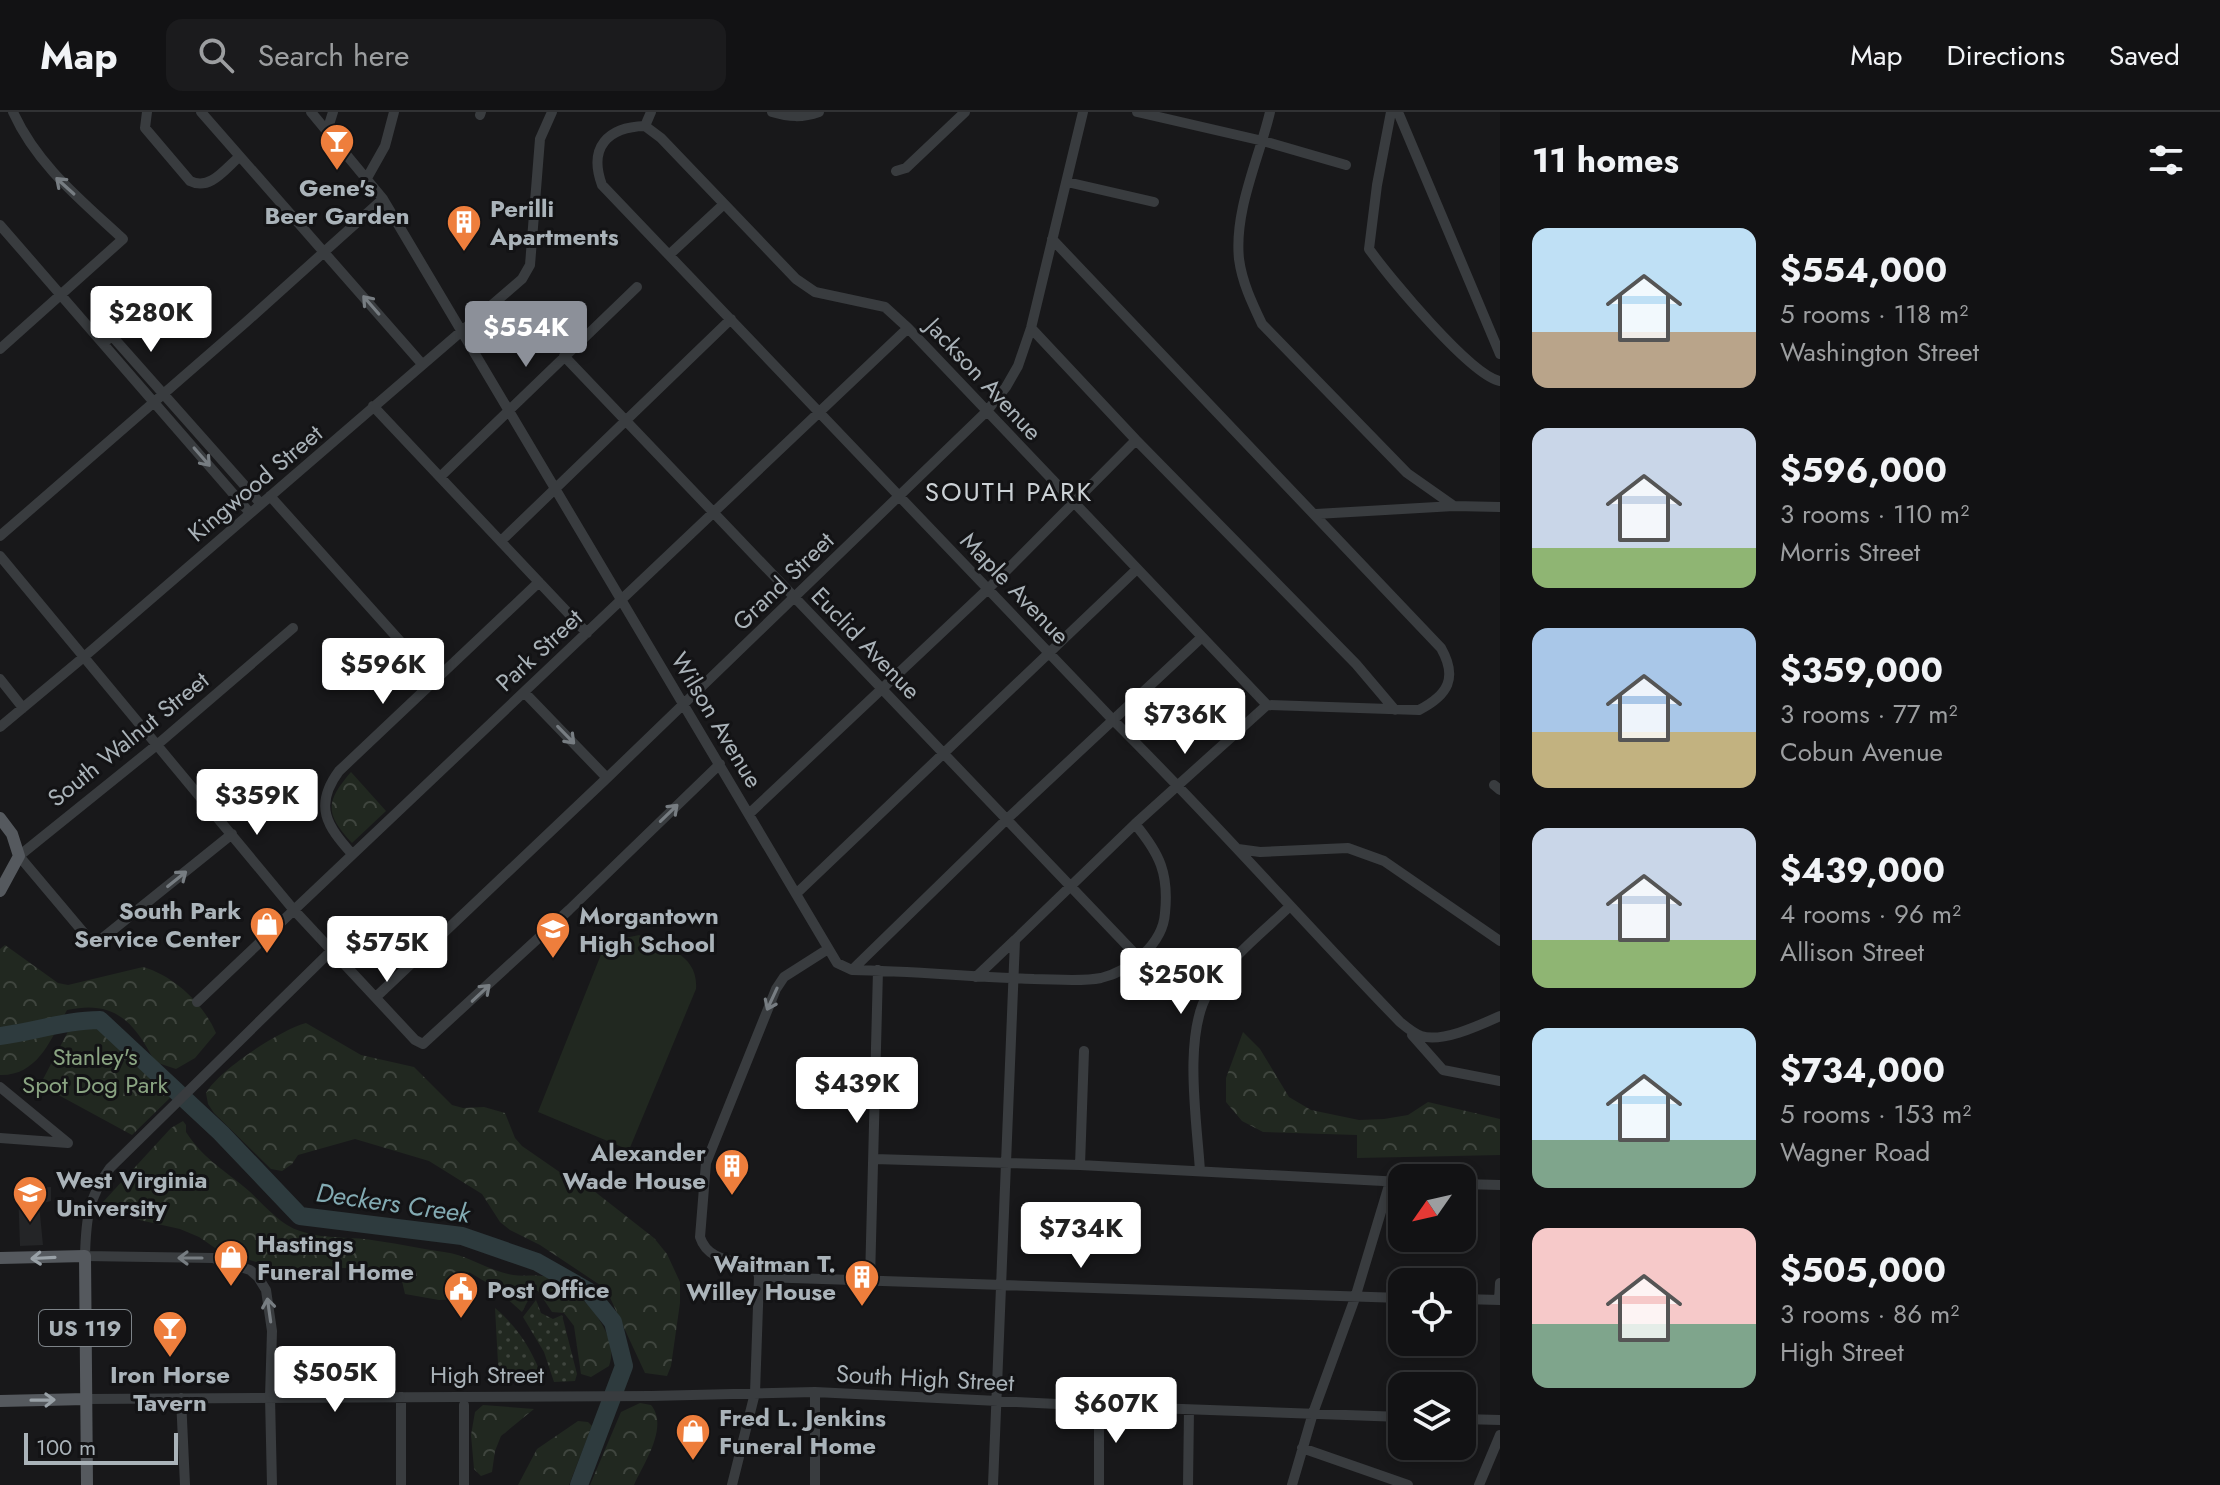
<!DOCTYPE html>
<meta charset="utf-8">
<style>
body{margin:0;font-family:Jost,sans-serif;background:#1b1b1d;color:#f1f3f6;height:100vh;display:flex;flex-direction:column;font-size:30px;white-space:nowrap}
*{box-sizing:border-box;margin:0}
p{font-size:26px;color:#9c9ea0}
.icon{flex:none;width:44px;height:44px;fill:none;stroke:currentColor;stroke-width:2;stroke-linecap:round;stroke-linejoin:round}
.map{position:relative;flex:1;overflow:hidden}
.sheet{display:flex;flex-direction:column;background:#121214;width:720px}
.sheet>*{flex:none}
.needle{width:52px;rotate:236deg}
.fabs{position:absolute;left:1388px;top:1052px;display:grid;gap:16px}
.fabs a{display:grid;place-items:center;width:88px;height:88px;border-radius:16px;background:#121214;box-shadow:0 4px 12px #0003,0 0 0 2px #313234;font-size:40px}
.scale{position:absolute;left:24px;bottom:20px;width:154px;box-sizing:border-box;padding-left:8px;border:4px solid #aab3b9;border-top:0;font-size:22px;line-height:28px;white-space:nowrap;color:#aab3b9;-webkit-text-stroke:6px #131315;paint-order:stroke}
.price{position:absolute;translate:-50% -68px;padding:0 18px;border-radius:8px;background:#fff;color:#222;font-size:26px;line-height:52px;filter:drop-shadow(0 2px 4px #0008)}
.price::after{content:'';position:absolute;left:50%;top:48px;width:24px;height:18px;margin-left:-12px;background:inherit;clip-path:polygon(0 0,100% 0,50% 100%)}
.price.on{background:#8c9099;color:#fff}
ul{padding:0;list-style:none}
li{display:flex;align-items:center;gap:24px;height:200px;padding:0 32px}
li span{display:grid;place-items:center;flex:none;width:224px;height:160px;border-radius:16px;color:#555}
li>.icon{margin-inline-start:auto}
span .icon{width:96px;height:96px;fill:#fffc;stroke-width:1}
li b{font-size:34px}
h2{display:flex;justify-content:space-between;align-items:center;height:96px;padding:0 32px;font-size:34px}
header{display:flex;align-items:center;gap:48px;box-sizing:border-box;height:112px;padding:0 40px;background:#121214;border-bottom:2px solid #313234}
header strong{font-size:38px}
nav{display:flex;gap:44px;margin-inline-start:auto;font-size:28px}
.search{width:560px;height:72px;background:#1b1b1d;display:flex;align-items:center;gap:20px;box-sizing:border-box;padding:0 28px;border-radius:16px;color:#9c9ea0;font-size:30px}
main{display:flex;flex:1;min-height:0}
.map>svg:first-child{display:block}
.built{fill:#242527}
.grass{fill:url(#grass-dots)}
.forest{fill:url(#forest-crowns)}
.garden{fill:#212820}
.lines{fill:none;stroke-linecap:round;stroke-linejoin:round}
.river{stroke:#2e3b3e;stroke-width:18}
.minor{stroke:#393c3f;stroke-width:10}
.major{stroke:#55595e;stroke-width:12}
.oneway{stroke:#777d82}
.oneway2{stroke:#99a1a7}
.labels{text-anchor:middle;dominant-baseline:central;stroke-width:6;stroke-linejoin:round;paint-order:stroke}
.shield{fill:#131315;stroke:#7d8388;stroke-width:2}
.shield-label{font-size:22px;font-weight:bold;fill:#aab3b9}
.poi-label{font-size:24px;font-weight:bold;fill:#aab3b9;stroke:#131315;text-anchor:start}
.street-label{font-size:24px;fill:#aab3b9;stroke:#131315}
.park-label{font-size:24px;fill:#8aa482;stroke:#131315}
.neighbourhood-label{font-size:26px;letter-spacing:2px;fill:#cbd1d5;stroke:#131315}
.water-label{font-size:26px;font-style:italic;fill:#83abb3;stroke:#131315}
</style>
<header>
<strong>Map</strong>
<div class="search"><svg class="icon" aria-label="search" viewBox="0 0 24 24"><circle cx="10" cy="10" r="6"/><path d="M15 15l6 6"/></svg>Search here</div>
<nav><a>Map</a><a>Directions</a><a>Saved</a></nav>
</header>
<main>
<div class="map">
<svg width="1500" height="1373" viewBox="0 0 1500 1373">
<defs>
<pattern id="grass-dots" width="8" height="8" patternUnits="userSpaceOnUse" patternTransform="scale(2)"><rect width="8" height="8" fill="#212820"/><path d="M2 2h.1M6 6h.1" fill="none" stroke="#3f453e" stroke-width="1.8" stroke-linecap="round"/></pattern>
<pattern id="forest-crowns" width="20" height="18" patternUnits="userSpaceOnUse" patternTransform="scale(2)"><rect width="20" height="18" fill="#212820"/><path d="M2 6a3 3 0 1 1 6 0M12 15a3 3 0 1 1 6 0" fill="none" stroke="#3f453e"/></pattern>
</defs>
<rect width="100%" height="100%" fill="#18181a"/>
<path class="built" d="M51,1075V1089L39,1092L43,1133L20,1134L18,1077Z"/>
<path class="grass" d="M536,1188L541,1201L553,1207L562,1203L577,1262L575,1269L554,1270L544,1240L523,1205Z
M495,1196C520,1217 532,1239 544,1269L499,1270Z"/>
<path class="forest" d="M351,660L386,699L352,731C325,702 325,690 351,660Z
M5,833L58,871L68,873L143,855C174,864 203,891 216,921L195,946L176,957L155,950C135,912 116,887 67,898C51,927 38,964 0,963V837Z
M74,908H100L174,982L132,1023L40,973Z
M306,911L361,943L414,955L452,993L463,996L484,995L505,1001L515,1026L522,1034L574,1070L594,1079L654,1126L667,1142L680,1170V1191L671,1254L667,1264L645,1261L606,1177L540,1133L510,1118L500,1110L482,1082L429,1049L355,1027L298,1043L292,1052L282,1059L271,1057L214,1001L208,992L206,981C219,958 280,918 306,911Z
M1243,920L1260,937L1289,985L1311,998L1359,1008L1384,1007L1408,1003L1428,990L1500,1007V1043L1357,1046V1023L1263,1020L1242,1009L1226,990V966Z
M183,1009L186,1013V1020C203,1046 220,1055 243,1074C261,1088 277,1112 300,1119C325,1128 353,1124 378,1129C400,1132 422,1137 444,1140C468,1143 489,1159 513,1163C527,1165 542,1161 555,1167C582,1180 621,1223 609,1254L591,1265L581,1262L574,1214L564,1201L552,1200L538,1179H533L522,1200L494,1175L469,1160L462,1187L439,1188L405,1182L399,1156H275L218,1138L199,1125L180,1117L135,1107L103,1090L171,1016Z
M640,1291L651,1293C669,1315 644,1351 634,1373H590L621,1300Z
M483,1293L534,1297L501,1324L495,1339L492,1360L481,1364L474,1357L471,1323L475,1300Z
M578,1309L588,1310L592,1314L569,1373H518L537,1337Z"/>
<path class="garden" d="M639,823C665,834 699,843 696,877L629,1038L538,1000L602,840L615,828Z"/>
<g class="lines">
<path class="river" d="M0,924C34,920 66,908 100,908L221,1021L300,1104L462,1124L537,1150L588,1179L613,1210L624,1254L579,1373"/>
<path class="minor" d="M147,0L145,16L190,69C210,79 225,57 239,45
M201,0L422,252
M311,0L383,87L837,851L852,858C912,859 973,865 1034,867C1055,867 1080,870 1101,866C1130,859 1163,832 1165,801C1169,762 1160,742 1135,712
M772,0C789,5 802,6 819,0
M1137,0L1263,29L1346,53
M1270,0C1259,47 1234,98 1239,147C1242,170 1252,191 1262,212L1407,361L1454,394
M1391,0L1377,73L1369,137C1389,165 1471,264 1500,269
M1398,0L1500,242
M480,3L481,0
M645,14C608,15 588,35 602,73L1113,608C1212,706 1303,810 1400,910C1406,915 1413,921 1421,924C1442,931 1480,913 1500,904
M645,14L661,26L796,167L815,180L885,195L908,216L1267,593
M645,14L651,0
M327,19L333,0
M896,59L906,56L965,0
M367,66L385,34L394,0
M1067,70L1154,90
M0,113L250,401
M669,143L724,92
M1031,216L1136,328L1356,552L1395,598
M103,231L112,224L261,392
M0,237L123,127C81,88 37,53 13,0
M564,244L1139,846
M373,294L587,521
M440,365L637,175
M270,384L435,568
M1316,402L1454,394L1500,395
M0,424L245,211L383,87
M501,429L731,207
M0,444L293,797L415,928L423,932L569,798L720,652
M0,567L23,596
M524,580L607,666
M0,615L85,544L522,167L530,153L540,27L552,0
M1494,673L1500,678
M750,701L989,476L1136,328
M232,722L94,833L19,744L158,632L293,516
M1238,737L1260,740L1348,736L1384,749L1500,829
M352,742C327,714 313,694 339,659L539,470
M797,781L1137,457
M852,858L1007,707L1202,525
M976,865L1015,828
M376,885L607,666L987,299L1006,275L1018,254L1031,216L1083,0
M197,890L908,216
M1412,923L1443,958L1500,969
M0,975L68,1031
M0,1026L68,1031
M874,1047L1080,1053L1402,1070
M1080,1053L1084,939
M1200,1059C1197,1010 1183,924 1208,881C1227,848 1262,821 1289,795
M1462,1072L1500,1073
M759,1165L1402,1186
M870,1168L878,858
M1462,1187L1500,1188
M1499,1188L1500,1171
M401,1285V1373
M181,1286L185,1373
M86,1287L651,1284L815,1280L1099,1294L1402,1305
M464,1293V1373
M1462,1307L1500,1308
M1302,1336L1408,1373
M272,1373L270,1285L272,1219L266,1178L258,1165L250,1158L213,1146L85,1144C86,1107 88,1086 110,1056L331,839
M732,1373L755,1281L759,1165L757,1156C735,1148 708,1150 700,1125L706,1051L776,877L784,865L828,837
M815,1373V1280
M993,1373L1015,828L1135,712L1267,593L1419,598C1448,583 1458,566 1441,536L1052,127
M1099,1373V1294
M1188,1373L1189,1298
M1292,1373L1313,1301L1355,1186L1390,1070
M1479,1373L1500,1323"/>
<path class="major" d="M0,706L12,722L19,744L0,779
M0,1146L85,1144L87,1373
M0,1289L86,1287"/>
</g>
<defs><path id="oneway-shaft" d="M-6 0H5M1.5-3L5.5 0L1.5 3" fill="none" stroke-width="1.6" stroke-linecap="round" stroke-linejoin="round" transform="scale(2)"/></defs>
<g class="oneway">
<use href="#oneway-shaft" transform="translate(65 74) rotate(-138)"/>
<use href="#oneway-shaft" transform="translate(371 193) rotate(-131)"/>
<use href="#oneway-shaft" transform="translate(202 345) rotate(49)"/>
<use href="#oneway-shaft" transform="translate(566 623) rotate(46)"/>
<use href="#oneway-shaft" transform="translate(669 701) rotate(-44)"/>
<use href="#oneway-shaft" transform="translate(177 767) rotate(-39)"/>
<use href="#oneway-shaft" transform="translate(481 881) rotate(-43)"/>
<use href="#oneway-shaft" transform="translate(772 887) rotate(115)"/>
<use href="#oneway-shaft" transform="translate(190 1146) rotate(-180)"/>
<use href="#oneway-shaft" transform="translate(269 1198) rotate(-98)"/>
</g>
<g class="oneway2">
<use href="#oneway-shaft" transform="translate(43 1146) rotate(177)"/>
<use href="#oneway-shaft" transform="translate(43 1288) rotate(-1)"/>
</g>
<defs>
<g id="bar-pin" transform="scale(1.8)"><path d="M0 17L-7.5 6A9.5 9.5 0 1 1 7.5 6Z" fill="#ee7e3c" stroke="#131315"/><path d="M-6-5H6L.8 .8V4.5H3.5V6h-7V4.5H-.8V.8Z" fill="#fff"/></g>
<g id="building-pin" transform="scale(1.8)"><path d="M0 17L-7.5 6A9.5 9.5 0 1 1 7.5 6Z" fill="#ee7e3c" stroke="#131315"/><path d="M-4-6H4V6H1V3H-1V6H-4ZM-2.5-4.3h1.7v1.8h-1.7ZM.8-4.3h1.7v1.8H.8ZM-2.5-1h1.7V.8h-1.7ZM.8-1h1.7V.8H.8Z" fill="#fff"/></g>
<g id="shop-pin" transform="scale(1.8)"><path d="M0 17L-7.5 6A9.5 9.5 0 1 1 7.5 6Z" fill="#ee7e3c" stroke="#131315"/><path d="M-5-2.5h2.3a2.7 3.5 0 0 1 5.4 0H5L5.5 6h-11ZM-1.5-2.5h3a1.5 2.3 0 0 0-3 0Z" fill="#fff"/></g>
<g id="school-pin" transform="scale(1.8)"><path d="M0 17L-7.5 6A9.5 9.5 0 1 1 7.5 6Z" fill="#ee7e3c" stroke="#131315"/><path d="M0-5L7-2L0 1L-7-2ZM-4 1L0 2.5L4 1V4Q0 6-4 4Z" fill="#fff"/></g>
<g id="university-pin" transform="scale(1.8)"><path d="M0 17L-7.5 6A9.5 9.5 0 1 1 7.5 6Z" fill="#ee7e3c" stroke="#131315"/><path d="M0-5L7-2L0 1L-7-2ZM-4 1L0 2.5L4 1V4Q0 6-4 4Z" fill="#fff"/></g>
<g id="civic-pin" transform="scale(1.8)"><path d="M0 17L-7.5 6A9.5 9.5 0 1 1 7.5 6Z" fill="#ee7e3c" stroke="#131315"/><path d="M-.6-6.5H3V-4.5H.6V-3L4-1V1h2V6H-6V1h2V-1L-.6-3ZM-1.2 2.5V6h2.4V2.5Z" fill="#fff"/></g>
</defs>
<g fill-rule="evenodd">
<use href="#bar-pin" x="337" y="29"/>
<use href="#building-pin" x="464" y="110"/>
<use href="#shop-pin" x="267" y="812"/>
<use href="#school-pin" x="553" y="817"/>
<use href="#building-pin" x="732" y="1054"/>
<use href="#university-pin" x="30" y="1081"/>
<use href="#shop-pin" x="231" y="1145"/>
<use href="#building-pin" x="862" y="1165"/>
<use href="#civic-pin" x="461" y="1177"/>
<use href="#bar-pin" x="170" y="1216"/>
<use href="#shop-pin" x="693" y="1319"/>
</g>
<g class="labels">
<rect class="shield" x="39" y="1198" width="92" height="36" rx="6"/>
<g class="shield-label">
<text x="85" y="1216">US 119</text>
</g>
<g class="poi-label">
<text x="337" y="75" text-anchor="middle">Gene's<tspan x="337" dy="28">Beer Garden</tspan></text>
<text x="490" y="96">Perilli<tspan x="490" dy="28">Apartments</tspan></text>
<text x="241" y="798" text-anchor="end">South Park<tspan x="241" dy="28">Service Center</tspan></text>
<text x="579" y="803">Morgantown<tspan x="579" dy="28">High School</tspan></text>
<text x="706" y="1040" text-anchor="end">Alexander<tspan x="706" dy="28">Wade House</tspan></text>
<text x="56" y="1067">West Virginia<tspan x="56" dy="28">University</tspan></text>
<text x="257" y="1131">Hastings<tspan x="257" dy="28">Funeral Home</tspan></text>
<text x="836" y="1151" text-anchor="end">Waitman T.<tspan x="836" dy="28">Willey House</tspan></text>
<text x="487" y="1177">Post Office</text>
<text x="170" y="1262" text-anchor="middle">Iron Horse<tspan x="170" dy="28">Tavern</tspan></text>
<text x="719" y="1305">Fred L. Jenkins<tspan x="719" dy="28">Funeral Home</tspan></text>
</g>
<g class="street-label">
<text transform="translate(984 267) rotate(47)">Jackson Avenue</text>
<text transform="translate(255 371) rotate(-40)">Kingwood Street</text>
<text transform="translate(783 469) rotate(-44)">Grand Street</text>
<text transform="translate(1015 476) rotate(46)">Maple Avenue</text>
<text transform="translate(866 531) rotate(46)">Euclid Avenue</text>
<text transform="translate(539 538) rotate(-43)">Park Street</text>
<text transform="translate(717 608) rotate(59)">Wilson Avenue</text>
<text transform="translate(128 627) rotate(-39)">South Walnut Street</text>
<text x="487" y="1262">High Street</text>
<text transform="translate(925 1266) rotate(3)">South High Street</text>
</g>
<g class="park-label">
<text x="95" y="944">Stanley's<tspan x="95" dy="28">Spot Dog Park</tspan></text>
</g>
<g class="neighbourhood-label">
<text x="1009" y="380">SOUTH PARK</text>
</g>
<g class="water-label">
<text transform="translate(393 1091) rotate(8)">Deckers Creek</text>
</g>
</g>
</svg>
<div class="fabs">
<a><svg class="needle" viewBox="-14 -14 28 28"><path d="M0-13l5 13h-10z" fill="#e53935"/><path d="M0 13l5-13h-10z" fill="#9c9ea0"/></svg></a>
<a><svg class="icon" aria-label="locate" viewBox="0 0 24 24"><circle cx="12" cy="12" r="6"/><path d="M12 2v4M12 18v4M2 12h4M18 12h4"/></svg></a>
<a><svg class="icon" aria-label="layers" viewBox="0 0 24 24"><path d="M12 4l9 5-9 5-9-5zM3 14l9 5 9-5"/></svg></a>
</div>
<div class="scale">100 m</div>
<b class="price" style="left:151px;top:242px">$280K</b>
<b class="price on" style="left:526px;top:257px">$554K</b>
<b class="price" style="left:383px;top:594px">$596K</b>
<b class="price" style="left:1185px;top:644px">$736K</b>
<b class="price" style="left:257px;top:725px">$359K</b>
<b class="price" style="left:387px;top:872px">$575K</b>
<b class="price" style="left:1181px;top:904px">$250K</b>
<b class="price" style="left:857px;top:1013px">$439K</b>
<b class="price" style="left:1081px;top:1158px">$734K</b>
<b class="price" style="left:335px;top:1302px">$505K</b>
<b class="price" style="left:1116px;top:1333px">$607K</b>
</div>
<section class="sheet">
<h2>11 homes<svg class="icon" aria-label="filters" viewBox="0 0 24 24"><path d="M4 7h16M4 17h16"/><circle cx="9" cy="7" r="2"/><circle cx="15" cy="17" r="2"/></svg></h2>
<ul>
<li><span style="background:linear-gradient(#bfe0f5 65%,#b9a48a 0)"><svg class="icon" aria-label="home" viewBox="0 0 24 24"><path d="M3 11l9-7 9 7M6 9v11h12V9"/></svg></span><div><b>$554,000</b><p>5 rooms · 118 m²</p><p>Washington Street</p></div></li>
<li><span style="background:linear-gradient(#c9d6e8 75%,#8fb573 0)"><svg class="icon" aria-label="home" viewBox="0 0 24 24"><path d="M3 11l9-7 9 7M6 9v11h12V9"/></svg></span><div><b>$596,000</b><p>3 rooms · 110 m²</p><p>Morris Street</p></div></li>
<li><span style="background:linear-gradient(#a9c7e8 65%,#c2b280 0)"><svg class="icon" aria-label="home" viewBox="0 0 24 24"><path d="M3 11l9-7 9 7M6 9v11h12V9"/></svg></span><div><b>$359,000</b><p>3 rooms · 77 m²</p><p>Cobun Avenue</p></div></li>
<li><span style="background:linear-gradient(#c9d6e8 70%,#8fb573 0)"><svg class="icon" aria-label="home" viewBox="0 0 24 24"><path d="M3 11l9-7 9 7M6 9v11h12V9"/></svg></span><div><b>$439,000</b><p>4 rooms · 96 m²</p><p>Allison Street</p></div></li>
<li><span style="background:linear-gradient(#bfe0f5 70%,#7fa58c 0)"><svg class="icon" aria-label="home" viewBox="0 0 24 24"><path d="M3 11l9-7 9 7M6 9v11h12V9"/></svg></span><div><b>$734,000</b><p>5 rooms · 153 m²</p><p>Wagner Road</p></div></li>
<li><span style="background:linear-gradient(#f6c9c9 60%,#7fa58c 0)"><svg class="icon" aria-label="home" viewBox="0 0 24 24"><path d="M3 11l9-7 9 7M6 9v11h12V9"/></svg></span><div><b>$505,000</b><p>3 rooms · 86 m²</p><p>High Street</p></div></li>
</ul>
</section>
</main>
